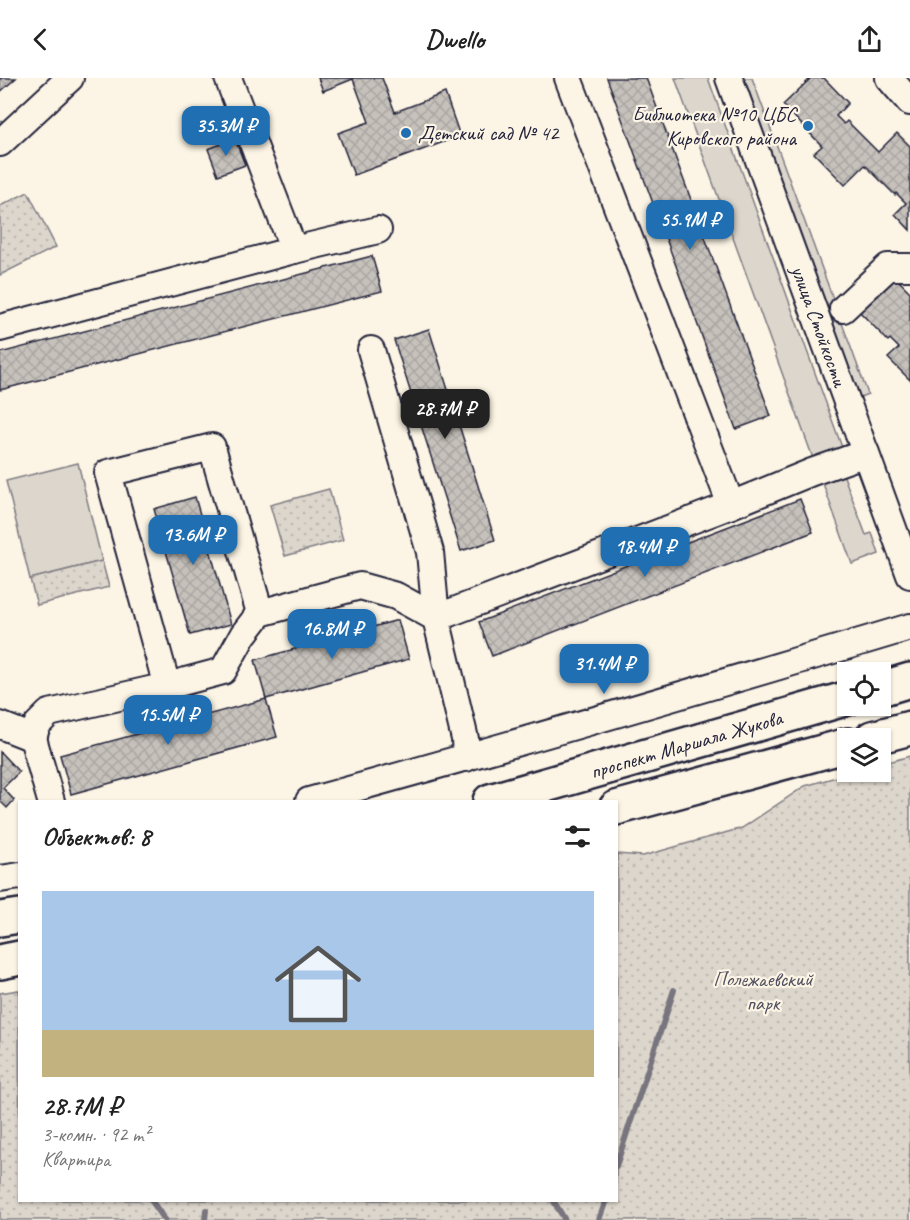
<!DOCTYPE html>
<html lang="ru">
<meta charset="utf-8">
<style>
body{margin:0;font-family:Caveat,sans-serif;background:#f2f2f2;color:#222;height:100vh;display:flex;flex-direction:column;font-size:22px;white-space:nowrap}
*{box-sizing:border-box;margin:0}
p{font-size:20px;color:#767676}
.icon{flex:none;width:33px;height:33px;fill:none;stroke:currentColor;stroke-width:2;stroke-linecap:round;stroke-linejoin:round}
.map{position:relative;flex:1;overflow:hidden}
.sheet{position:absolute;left:18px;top:722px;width:600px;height:402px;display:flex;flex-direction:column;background:#fff;border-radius:0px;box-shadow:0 2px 4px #0004}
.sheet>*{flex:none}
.fabs{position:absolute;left:837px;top:584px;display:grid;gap:12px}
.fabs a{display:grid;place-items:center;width:54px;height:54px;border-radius:0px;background:#fff;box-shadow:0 2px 4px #0004;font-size:30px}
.price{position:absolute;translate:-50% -51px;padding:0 14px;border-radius:12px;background:#1f6fb2;color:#fff;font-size:20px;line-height:39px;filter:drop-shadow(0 2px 3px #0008)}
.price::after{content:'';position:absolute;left:50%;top:36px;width:18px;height:14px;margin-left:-9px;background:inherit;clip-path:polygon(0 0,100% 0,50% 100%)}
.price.current{background:#222;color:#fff}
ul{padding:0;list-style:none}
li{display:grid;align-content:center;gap:12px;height:318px;padding:0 24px}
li+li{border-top:2px solid #e0e0e0}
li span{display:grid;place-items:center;height:186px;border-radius:0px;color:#555}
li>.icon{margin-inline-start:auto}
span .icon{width:108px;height:108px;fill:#fffc;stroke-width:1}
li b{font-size:26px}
h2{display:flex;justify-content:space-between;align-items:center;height:72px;padding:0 24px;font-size:26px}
header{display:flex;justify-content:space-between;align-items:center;height:78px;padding:0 24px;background:#fff;font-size:27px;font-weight:700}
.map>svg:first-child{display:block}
.grass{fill:#dcd6cc;stroke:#7f7c84;stroke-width:1.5}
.park{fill:url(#park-dots);stroke:#7f7c84;stroke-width:1.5}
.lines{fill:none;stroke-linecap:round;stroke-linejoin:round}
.stream{stroke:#78757e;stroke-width:6}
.building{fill:url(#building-cross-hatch);stroke:#22223b;stroke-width:1.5}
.minor-casing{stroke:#22223b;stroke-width:30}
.major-casing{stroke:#22223b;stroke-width:38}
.minor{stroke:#fcf5e5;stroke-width:26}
.major{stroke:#fcf5e5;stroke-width:33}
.poi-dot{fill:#1f6fb2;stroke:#fcf5e5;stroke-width:2}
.labels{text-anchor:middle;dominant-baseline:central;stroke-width:4.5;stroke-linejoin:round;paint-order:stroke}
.poi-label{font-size:21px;fill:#22223b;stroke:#fcf5e5;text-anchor:end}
.street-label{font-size:21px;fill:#22223b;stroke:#fcf5e5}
.park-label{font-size:21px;fill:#504f5f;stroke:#fcf5e5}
</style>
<header><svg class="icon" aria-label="back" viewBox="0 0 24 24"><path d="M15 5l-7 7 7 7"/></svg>Dwello<svg class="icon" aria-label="share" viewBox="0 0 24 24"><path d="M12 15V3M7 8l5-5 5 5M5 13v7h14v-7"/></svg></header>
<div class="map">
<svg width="910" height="1142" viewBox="0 0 910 1142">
<defs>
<pattern id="park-dots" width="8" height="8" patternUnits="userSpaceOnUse" patternTransform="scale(1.5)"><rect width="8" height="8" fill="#dcd6cc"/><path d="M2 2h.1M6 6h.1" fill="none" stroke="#bcb7b0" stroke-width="1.8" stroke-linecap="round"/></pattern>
<pattern id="building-cross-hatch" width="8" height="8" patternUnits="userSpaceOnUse" patternTransform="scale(1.5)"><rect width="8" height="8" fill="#c6c1bb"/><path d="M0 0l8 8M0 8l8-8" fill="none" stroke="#aaa6a2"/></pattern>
</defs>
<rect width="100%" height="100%" fill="#fcf5e5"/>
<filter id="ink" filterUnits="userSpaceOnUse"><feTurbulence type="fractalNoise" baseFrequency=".0167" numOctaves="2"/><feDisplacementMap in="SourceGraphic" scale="12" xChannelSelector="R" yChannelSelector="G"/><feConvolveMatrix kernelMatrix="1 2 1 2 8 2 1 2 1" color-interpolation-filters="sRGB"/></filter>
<g filter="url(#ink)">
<path class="grass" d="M675,0H708L843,372L814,383Z
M744,0H752L868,316L860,319Z
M78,385L102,483L30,501L6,403Z
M842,393L866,457L872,455L879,476L852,486L821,400Z"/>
<path class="park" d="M28,114L56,169L0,197V128Z
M329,411L343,462L285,478L270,427Z
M102,483L109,509L37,527L30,501Z
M910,678V1142H0V915L19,912L20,1122H616L617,776L643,778L742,750L805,708L857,693H880L881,686Z"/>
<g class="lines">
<path class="stream" d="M616,1088L674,912
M151,1122L165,1142
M553,1122L565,1142
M205,1142L206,1132
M599,1142L606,1122"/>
</g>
<path class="building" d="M0,0H16L0,14Z
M318,0H382L395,34L445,15L460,58L354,97L338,55L369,44L353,1L323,13Z
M607,0H646L771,338L736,351Z
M811,0H824L848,25L836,38L844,46L847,43L878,74L897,55L910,68V152L895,136L906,125L896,115L895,117L865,87L845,107L814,75L822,68L783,27Z
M235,61L245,87L218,97L208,71Z
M372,178L382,213L0,312V275Z
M893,197L910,214V302L888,280L899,270L890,261L888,263L858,232Z
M429,251L495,462L461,473L394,262Z
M195,419L231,546L190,557L154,431Z
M800,421L813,454L492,578L479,544Z
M398,542L409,581L266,621L255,582Z
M266,621L277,659L71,716L60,677Z
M0,674L19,694L3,710L14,722L7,730L0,723Z"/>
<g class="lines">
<g class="minor-casing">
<g id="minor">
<path d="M228,0L294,172"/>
<path id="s1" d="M729,0L910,497"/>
<path d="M889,0L910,24"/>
<path d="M0,65L70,0"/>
<path d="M843,231L888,189H910"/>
<path d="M0,250L294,172L378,152"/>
<path d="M371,272L430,474L436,540L731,427L568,0"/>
<path d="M731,427L812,394L866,375"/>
<path d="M167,608L108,395L212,369L260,535"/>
<path d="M0,647L33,660L37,647L49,635L167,608L223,593L243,557L260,535L360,508L396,518L436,540L465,661L466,680"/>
<path d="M33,660L51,723"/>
<path d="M309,723C510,668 710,609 910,549"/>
<path d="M0,801L20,798"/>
</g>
</g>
<g class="major-casing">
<g id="major">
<path d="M880,611L910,602"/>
<path d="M872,660L910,650"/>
<path id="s2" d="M490,723L848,620"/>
<path d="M616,730L848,667"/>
<path d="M0,841L20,838"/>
<path d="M0,884L20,880"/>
</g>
</g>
<use href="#minor" class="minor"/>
<use href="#major" class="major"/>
</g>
</g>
<g class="poi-dot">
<circle cx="808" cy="48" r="6"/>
<circle cx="406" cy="55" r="6"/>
</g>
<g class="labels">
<g class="poi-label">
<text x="796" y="36">Библиотека №10 ЦБС<tspan x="796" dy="24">Кировского района</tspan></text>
<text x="418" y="55" text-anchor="start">Детский сад № 42</text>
</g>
<g class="street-label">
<text stroke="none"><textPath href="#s1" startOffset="264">улица Стойкости</textPath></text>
<text stroke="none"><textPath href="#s2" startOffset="204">проспект Маршала Жукова</textPath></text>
</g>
<g class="park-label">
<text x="763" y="901">Полежаевский<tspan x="763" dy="24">парк</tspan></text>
</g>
</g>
</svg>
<div class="fabs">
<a><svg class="icon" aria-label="locate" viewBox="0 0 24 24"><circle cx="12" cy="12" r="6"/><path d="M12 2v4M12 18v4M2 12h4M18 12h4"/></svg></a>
<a><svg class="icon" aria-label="layers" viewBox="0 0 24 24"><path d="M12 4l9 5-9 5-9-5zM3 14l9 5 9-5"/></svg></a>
</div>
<b class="price" style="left:226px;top:79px">35.3M ₽</b>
<b class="price" style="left:690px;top:173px">55.9M ₽</b>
<b class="price current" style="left:445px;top:362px">28.7M ₽</b>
<b class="price" style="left:193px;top:488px">13.6M ₽</b>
<b class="price" style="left:645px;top:500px">18.4M ₽</b>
<b class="price" style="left:332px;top:582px">16.8M ₽</b>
<b class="price" style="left:604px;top:617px">31.4M ₽</b>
<b class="price" style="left:168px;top:668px">15.5M ₽</b>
<section class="sheet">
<h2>Объектов: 8<svg class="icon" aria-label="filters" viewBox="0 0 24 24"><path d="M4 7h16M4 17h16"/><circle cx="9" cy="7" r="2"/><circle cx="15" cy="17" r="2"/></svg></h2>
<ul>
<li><span style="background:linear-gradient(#a9c7e8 75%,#c2b280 0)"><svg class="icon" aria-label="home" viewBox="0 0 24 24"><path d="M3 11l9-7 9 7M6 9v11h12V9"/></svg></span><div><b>28.7M ₽</b><p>3-комн. · 92 m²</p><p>Квартира</p></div></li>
</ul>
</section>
</div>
